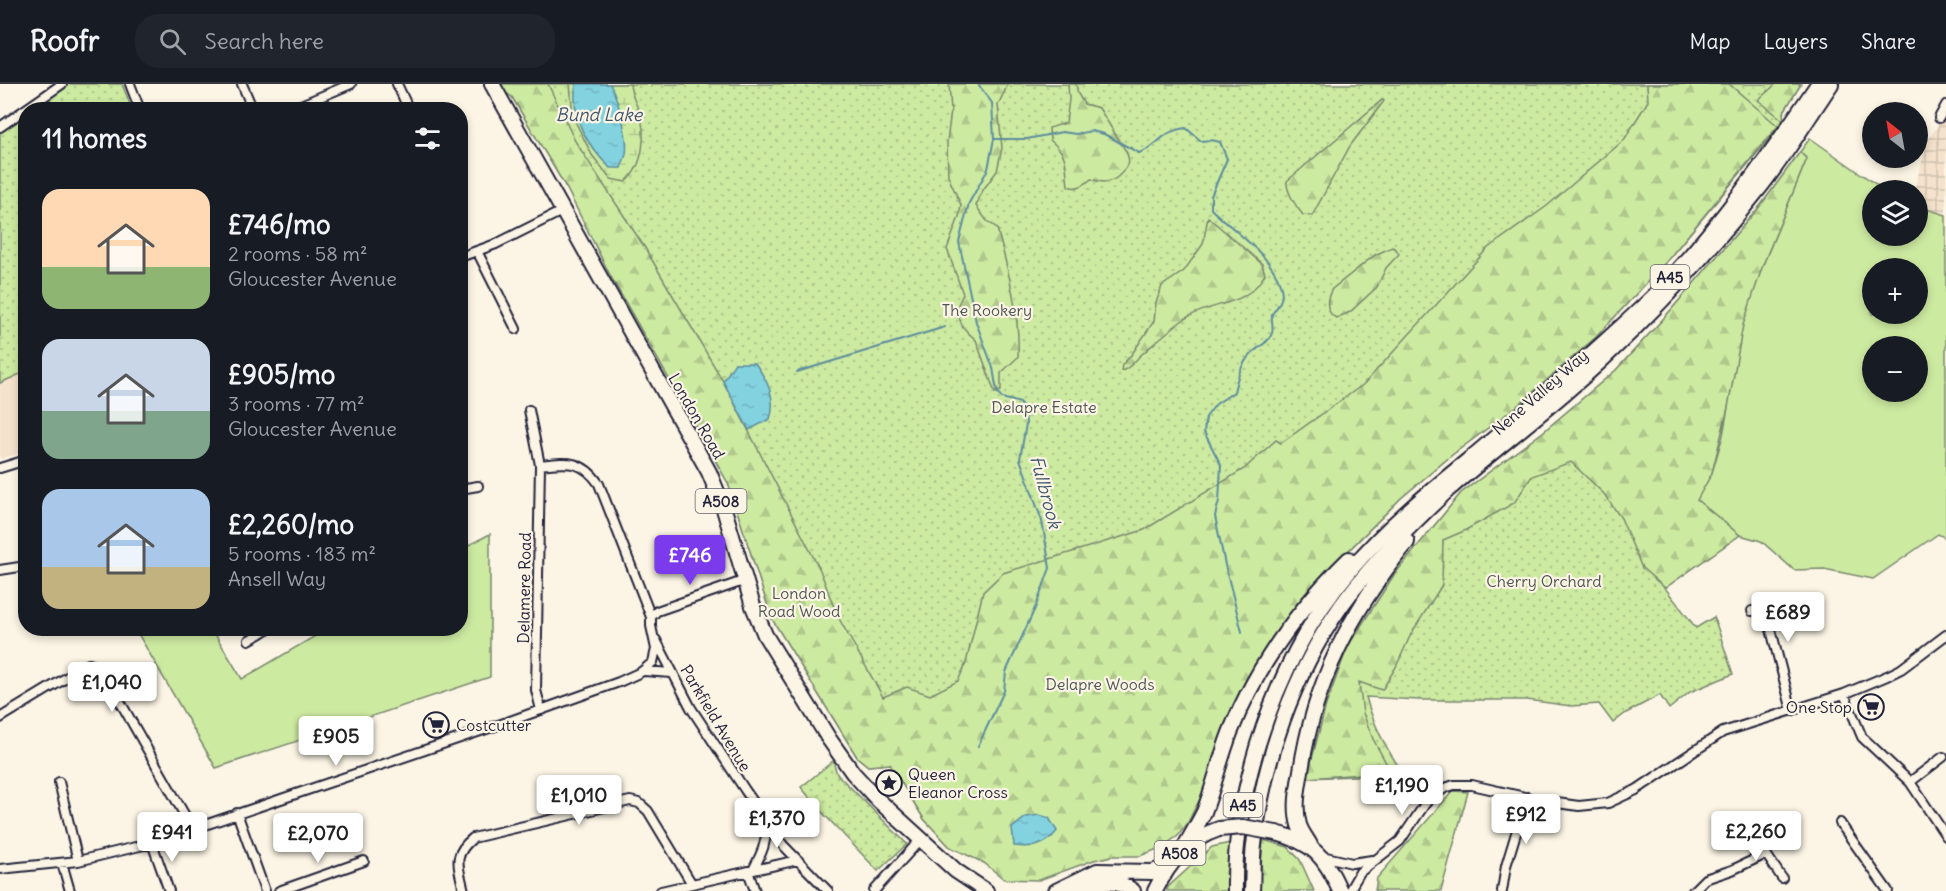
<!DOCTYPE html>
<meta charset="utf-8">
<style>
body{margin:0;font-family:Delius,sans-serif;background:#20242c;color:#f1f3f6;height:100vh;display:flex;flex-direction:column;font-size:22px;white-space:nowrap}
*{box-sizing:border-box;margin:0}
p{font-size:20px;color:#9ea1a6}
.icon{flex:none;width:33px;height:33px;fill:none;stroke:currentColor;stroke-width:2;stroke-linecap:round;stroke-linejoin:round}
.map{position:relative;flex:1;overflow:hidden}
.side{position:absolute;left:18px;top:18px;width:450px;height:534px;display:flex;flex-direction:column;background:#171b24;border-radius:24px;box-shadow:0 3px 9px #0003}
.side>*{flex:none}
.needle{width:39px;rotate:329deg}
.buttons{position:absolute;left:1862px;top:18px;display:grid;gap:12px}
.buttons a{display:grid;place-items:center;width:66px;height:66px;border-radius:50%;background:#171b24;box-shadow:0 3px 9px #0003;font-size:30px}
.price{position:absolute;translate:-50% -51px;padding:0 14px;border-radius:6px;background:#fff;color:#222;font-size:20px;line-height:39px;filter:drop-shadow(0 2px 3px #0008)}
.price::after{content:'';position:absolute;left:50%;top:36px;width:18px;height:14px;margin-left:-9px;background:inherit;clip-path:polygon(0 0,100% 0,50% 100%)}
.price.current{background:#7c3aed;color:#fff}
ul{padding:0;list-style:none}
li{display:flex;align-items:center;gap:18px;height:150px;padding:0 24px}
li span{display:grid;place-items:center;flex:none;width:168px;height:120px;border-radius:18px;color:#555}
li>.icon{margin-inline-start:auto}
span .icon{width:72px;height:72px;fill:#fffc;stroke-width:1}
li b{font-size:26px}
h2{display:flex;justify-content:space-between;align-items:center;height:72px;padding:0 24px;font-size:26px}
header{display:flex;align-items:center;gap:36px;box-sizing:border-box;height:84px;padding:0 30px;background:#171b24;border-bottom:2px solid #363941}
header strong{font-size:28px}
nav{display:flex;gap:33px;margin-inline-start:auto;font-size:21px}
.search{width:420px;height:54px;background:#20242c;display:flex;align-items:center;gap:15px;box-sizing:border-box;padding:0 21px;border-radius:24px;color:#9ea1a6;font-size:22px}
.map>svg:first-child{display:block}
.built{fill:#f4e2cc}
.industrial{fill:url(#industrial-grid)}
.grass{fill:url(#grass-dots);stroke:#78866e;stroke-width:1.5}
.forest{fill:url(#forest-firs);stroke:#78866e;stroke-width:1.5}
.wetland{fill:url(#wetland-marsh);stroke:#78866e;stroke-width:1.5}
.garden{fill:#cdeaa1;stroke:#78866e;stroke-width:1.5;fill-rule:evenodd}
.water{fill:url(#water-ripples);stroke:#5c8c9d;stroke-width:1.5}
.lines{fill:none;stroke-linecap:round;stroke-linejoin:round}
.stream{stroke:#5c8c9d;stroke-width:2}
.minor-casing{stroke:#22223b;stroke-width:12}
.trunk-casing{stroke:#22223b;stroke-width:18}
.minor{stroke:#fcf5e5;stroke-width:8}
.trunk{stroke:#fcf5e5;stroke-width:14}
.trunk-bridge-casing{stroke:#22223b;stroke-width:18;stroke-linecap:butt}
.trunk-bridge{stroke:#fcf5e5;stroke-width:14}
.labels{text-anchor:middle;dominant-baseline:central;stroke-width:4.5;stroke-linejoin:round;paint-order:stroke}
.shield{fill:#fcf5e5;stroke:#63616e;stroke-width:1.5}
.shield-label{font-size:15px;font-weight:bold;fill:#22223b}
.park-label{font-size:16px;fill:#4d5454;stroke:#fcf5e5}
.street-label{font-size:16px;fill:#22223b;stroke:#fcf5e5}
.poi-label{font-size:16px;fill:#22223b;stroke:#fcf5e5;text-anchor:start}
.water-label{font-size:18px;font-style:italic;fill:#3f576c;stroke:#fcf5e5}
</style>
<header>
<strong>Roofr</strong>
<div class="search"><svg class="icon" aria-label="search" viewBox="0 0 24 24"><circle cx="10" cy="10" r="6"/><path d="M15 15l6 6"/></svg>Search here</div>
<nav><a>Map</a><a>Layers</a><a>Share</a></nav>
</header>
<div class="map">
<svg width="1946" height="807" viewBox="0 0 1946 807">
<defs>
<pattern id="industrial-grid" width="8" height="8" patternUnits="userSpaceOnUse" patternTransform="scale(1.5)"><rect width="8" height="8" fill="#f4e2cc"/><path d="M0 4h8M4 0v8" fill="none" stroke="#d1c2b0"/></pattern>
<pattern id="grass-dots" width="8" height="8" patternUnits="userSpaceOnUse" patternTransform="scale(1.5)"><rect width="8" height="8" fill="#cdeaa1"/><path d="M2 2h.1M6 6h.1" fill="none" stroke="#b0c88c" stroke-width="1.8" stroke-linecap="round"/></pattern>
<pattern id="forest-firs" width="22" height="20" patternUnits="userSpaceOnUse" patternTransform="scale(1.5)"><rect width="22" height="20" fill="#cdeaa1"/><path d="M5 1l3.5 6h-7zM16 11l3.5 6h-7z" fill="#b0c88c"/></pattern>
<pattern id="wetland-marsh" width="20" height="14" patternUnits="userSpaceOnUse" patternTransform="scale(1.5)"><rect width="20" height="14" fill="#cdeaa1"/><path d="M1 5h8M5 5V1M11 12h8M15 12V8" fill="none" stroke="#b0c88c"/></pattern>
<pattern id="water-ripples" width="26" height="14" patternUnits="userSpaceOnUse" patternTransform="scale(1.5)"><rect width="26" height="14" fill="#83d2df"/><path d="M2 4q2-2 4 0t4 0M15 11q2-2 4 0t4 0" fill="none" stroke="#71b4c0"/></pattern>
</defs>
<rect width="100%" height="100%" fill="#fcf5e5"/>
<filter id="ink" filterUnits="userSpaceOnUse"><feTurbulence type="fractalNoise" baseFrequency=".0167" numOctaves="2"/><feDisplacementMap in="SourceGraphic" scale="12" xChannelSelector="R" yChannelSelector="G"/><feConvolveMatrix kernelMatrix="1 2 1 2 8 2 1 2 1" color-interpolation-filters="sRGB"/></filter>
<g filter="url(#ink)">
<path class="built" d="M25,288V368L0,375V299Z"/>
<path class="industrial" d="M1946,29V131L1917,122V106H1914L1928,56Z"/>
<path class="grass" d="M67,0H122L132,25L31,26Z
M501,0H1801L1783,29L1784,37L1666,178L1596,253L1517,322L1452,371L1401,414L1311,504L1271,558L1251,589L1217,669L1202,711L1187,740L950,763L924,735L890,680L868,682L857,673L772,535L728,399L610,191L567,105L512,13L505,8Z
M25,29V288L0,299V47Z
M1800,68L1790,118L1763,181L1698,416L1740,451L1665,504L1696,544L1714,533L1733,590L1690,608L1669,625L1660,611L1626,629L1613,639L1599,620L1571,622L1527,616H1419L1366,613C1373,639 1387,667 1404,690L1307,694L1326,621L1348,562L1394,491L1461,409L1543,348L1616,286L1664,234L1761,121Z
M833,677L837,690L907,760L878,787L819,725L801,703Z"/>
<path class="forest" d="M501,0H548L575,57L645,164L723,297L820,486L837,531L883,613L907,603L930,611L958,597L966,579L983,508L1003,489L1144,446L1244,385L1276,356L1281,359L1364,300L1488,164L1547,122L1624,56L1648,17L1647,0H1729L1778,42L1666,178L1596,253L1517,322L1452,371L1401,414L1311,504L1271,558L1251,589L1217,669L1202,711L1187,740L1178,752L1160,764L1140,772H1112L1094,776L1039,796L1004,795L984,779L950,763L924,735L890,680L868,682L857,673L772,535L728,399L610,191L567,105L512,13L505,8Z
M949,0H1008L998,21L1002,64L997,87L983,106L976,122L987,137L997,144C1008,187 1020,228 1018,273L1001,289V307L995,309L976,256L963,244L956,225L963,210L947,165L959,133L961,121L948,92L947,58L951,26Z
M1068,0H1076L1078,10L1084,20L1099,24L1127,69L1129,77C1121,94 1110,103 1091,95C1084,101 1077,106 1068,102C1065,79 1069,72 1050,56L1049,44L1066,39L1069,15Z
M1776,0H1801L1783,29L1784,37L1758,16Z
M1382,16L1384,17L1350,62L1312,132L1303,131C1296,123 1286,107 1287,97Z
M1800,68L1807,75L1763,181L1712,389L1698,416L1740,451L1665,504L1642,484L1621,434L1604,410L1571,378L1532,392L1514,419L1464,447L1443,456L1442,501L1411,550L1396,583L1382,606L1359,598L1363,629L1373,655L1391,688L1307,694L1326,621L1348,562L1394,491L1461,409L1543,348L1616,286L1664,234L1761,121Z
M1208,133L1262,180L1265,190C1246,224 1216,216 1186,234C1171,244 1156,258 1142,270C1135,276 1130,285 1121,287L1122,281L1132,270L1154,237L1156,219L1162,202L1184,187L1203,160Z
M1392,163L1396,165L1399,170L1386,184L1377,203L1350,228L1336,234C1325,228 1326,215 1332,205L1375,171Z
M1453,707L1468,708L1441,807H1375L1377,794Z
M1263,756L1288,763L1300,776L1314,807H1259Z
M1230,759L1228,807H1167L1168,803L1212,763Z"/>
<path class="wetland" d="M570,0H630C631,11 635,17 639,27C647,49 644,83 625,98L611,95L592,71L573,33Z"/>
<path class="garden" d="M1810,54L1884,106H1872V152H1917V122L1946,131V454L1938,450L1873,495L1824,485L1794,486L1761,457L1740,451L1697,416L1712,389L1723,351L1743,241L1763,181L1807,75L1800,68ZM1917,184V230H1872V184ZM1872,262H1917V308H1872Z
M490,450V593L216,684L137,548L143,544L212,545L242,595L327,545L460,544L461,465Z"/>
<path class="water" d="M576,0H610C618,15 629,54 626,70C625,75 622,79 621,84H610C587,61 570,34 576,0Z
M735,279H755C767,296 777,314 770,335L749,346L723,297Z
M1039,731L1049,734L1057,747C1045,763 1032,764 1014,762L1012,744L1026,733Z"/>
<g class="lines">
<path class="stream" d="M978,0L992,19L994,55L988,85L969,119L959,158L976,238L993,284L997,308L1002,314L1020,319L1025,328L1026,340L1020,375L1042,437L1050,484L1036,522L1006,588L1004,607L978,662
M994,55H1027L1062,48L1076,50L1092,47L1104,50L1139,69C1159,63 1160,47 1186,44L1201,57L1211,56L1220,58L1227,75L1211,112V125C1233,147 1279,175 1282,210C1282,218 1276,225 1272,230C1271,237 1274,244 1272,249C1270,258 1258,263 1252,269C1241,279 1237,295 1234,308L1216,320L1206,333L1204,348L1221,381L1219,417L1215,432L1225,481L1242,548
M797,288L945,243"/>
<g class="minor-casing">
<path id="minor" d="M130,0L140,26
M242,0L253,26
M397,0L409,26
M314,16L318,26
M289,26L351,0
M1939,34L1946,21
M0,43L62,0
M477,167L516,245
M460,173L496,160L564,126
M529,326L540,381L536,606L541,626
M0,384L26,376
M460,405L478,402
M0,486L26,482
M1752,527L1762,526L1767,530L1792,627
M651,533L657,527L746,496
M257,544L260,550L269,544
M249,556L260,550
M656,556L691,624L745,706L783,761L828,807
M644,587L672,589
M1844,610L1862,653L1910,698L1946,752
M0,634L89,580L101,584L192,744
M59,698L78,777
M1910,698L1943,673
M237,729L265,807
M1840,739L1888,807
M1756,748L1766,770L1782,794
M152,759L169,807
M1322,772L1352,779L1372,776
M62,779L70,807
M0,785L78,777L152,759L510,637L619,598L641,588L653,578L656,565L651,542V533L599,400C582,375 567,378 540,381
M753,786C762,769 768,756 766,737
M748,787L755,807
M279,807L364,777
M464,807C459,783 451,772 473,754L630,717L639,719L648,727L692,800
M661,807L798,776
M874,807L921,755
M1349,807L1360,788L1400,757L1425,720L1431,713L1445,704L1454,701H1472L1542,717L1579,722L1608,719L1636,706L1723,648L1844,610L1887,592L1901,585L1946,551
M1502,807L1506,782L1527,713
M1693,807L1705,795L1732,786L1766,770"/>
</g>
<g class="trunk-casing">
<path id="trunk" d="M492,0L709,388L724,425L753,522L765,551L829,655L853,689L878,716L956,787L986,807
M1276,749C1312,758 1325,772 1340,807
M1310,761C1307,755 1301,748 1299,741C1294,724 1298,704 1301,687C1314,598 1351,527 1407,458
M1184,764C1191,752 1198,740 1204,728C1214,702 1220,675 1230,649C1256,583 1298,525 1349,475
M1056,807L1097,787L1152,788L1168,783
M1079,807C1097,799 1115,793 1133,807
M1155,807C1169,778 1188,755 1219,745
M1235,807C1234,757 1244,707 1258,660C1278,596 1308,535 1352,484C1388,441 1433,405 1477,369C1515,337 1553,304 1590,271C1611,252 1634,232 1654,212C1716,147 1768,74 1818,0
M1252,807C1253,792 1252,776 1254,761C1263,677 1293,591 1341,522C1372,479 1410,441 1449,405C1500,360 1556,320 1606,272C1662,219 1713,163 1761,102C1786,70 1808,34 1831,0"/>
</g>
<use href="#minor" class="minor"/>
<use href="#trunk" class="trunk"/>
<g class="trunk-bridge-casing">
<path id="trunk-bridge" d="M1219,745L1243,743L1276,749"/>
</g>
<use href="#trunk-bridge" class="trunk-bridge"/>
</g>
</g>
<defs>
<g id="supermarket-ring" transform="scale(1.35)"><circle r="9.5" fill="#fcf5e5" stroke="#22223b" stroke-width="1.5"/><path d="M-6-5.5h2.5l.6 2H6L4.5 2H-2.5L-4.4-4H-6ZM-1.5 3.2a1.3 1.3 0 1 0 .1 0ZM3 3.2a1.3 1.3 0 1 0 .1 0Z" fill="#22223b"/></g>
<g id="sight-ring" transform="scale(1.35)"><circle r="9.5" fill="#fcf5e5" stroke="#22223b" stroke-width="1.5"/><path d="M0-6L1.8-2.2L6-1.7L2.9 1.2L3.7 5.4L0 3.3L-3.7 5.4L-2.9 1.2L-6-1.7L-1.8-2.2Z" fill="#22223b"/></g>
</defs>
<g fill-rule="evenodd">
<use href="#supermarket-ring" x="1871" y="623"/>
<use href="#supermarket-ring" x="436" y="641"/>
<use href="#sight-ring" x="889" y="699"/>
</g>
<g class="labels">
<g class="shield">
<rect x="1650.5" y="181" width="39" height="24" rx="4.5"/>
<rect x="695.5" y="405" width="51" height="24" rx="4.5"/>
<rect x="1223.5" y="709" width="39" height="24" rx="4.5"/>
<rect x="1154.5" y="757" width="51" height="24" rx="4.5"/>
</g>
<g class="shield-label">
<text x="1670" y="193">A45</text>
<text x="721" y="417">A508</text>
<text x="1243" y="721">A45</text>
<text x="1180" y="769">A508</text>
</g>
<g class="park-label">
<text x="987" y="226">The Rookery</text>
<text x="1044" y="323">Delapre Estate</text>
<text x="1544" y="497">Cherry Orchard</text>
<text x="799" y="509">London<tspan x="799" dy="18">Road Wood</tspan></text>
<text x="1100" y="600">Delapre Woods</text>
</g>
<g class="street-label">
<text transform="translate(1540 308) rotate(-41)">Nene Valley Way</text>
<text transform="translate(697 332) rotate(60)">London Road</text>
<text transform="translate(524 504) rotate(-89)">Delamere Road</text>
<text transform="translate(716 634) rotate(59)">Parkfield Avenue</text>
</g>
<g class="poi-label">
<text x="1852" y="623" text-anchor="end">One Stop</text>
<text x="456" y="641">Costcutter</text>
<text x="908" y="690">Queen<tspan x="908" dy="18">Eleanor Cross</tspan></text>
</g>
<g class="water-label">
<text x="599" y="30">Bund Lake</text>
<text transform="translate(1046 408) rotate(75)">Fullbrook</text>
</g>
</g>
</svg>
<div class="buttons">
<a><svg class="needle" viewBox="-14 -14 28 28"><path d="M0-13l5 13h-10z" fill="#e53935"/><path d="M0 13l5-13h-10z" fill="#9ea1a6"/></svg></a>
<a><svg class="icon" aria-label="layers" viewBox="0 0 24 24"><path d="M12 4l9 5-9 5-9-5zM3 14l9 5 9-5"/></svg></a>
<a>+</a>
<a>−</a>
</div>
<b class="price current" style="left:690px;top:502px">£746</b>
<b class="price" style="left:1788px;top:559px">£689</b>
<b class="price" style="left:112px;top:629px">£1,040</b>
<b class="price" style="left:336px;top:683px">£905</b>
<b class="price" style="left:1402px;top:732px">£1,190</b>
<b class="price" style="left:579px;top:742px">£1,010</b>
<b class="price" style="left:1526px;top:761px">£912</b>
<b class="price" style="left:777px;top:765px">£1,370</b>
<b class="price" style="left:1756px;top:778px">£2,260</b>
<b class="price" style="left:172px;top:779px">£941</b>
<b class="price" style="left:318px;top:780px">£2,070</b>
<section class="side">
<h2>11 homes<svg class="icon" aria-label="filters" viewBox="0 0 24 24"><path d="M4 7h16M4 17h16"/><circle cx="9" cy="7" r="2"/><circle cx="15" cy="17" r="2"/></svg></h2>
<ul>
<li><span style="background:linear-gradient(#ffd9b3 65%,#8fb573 0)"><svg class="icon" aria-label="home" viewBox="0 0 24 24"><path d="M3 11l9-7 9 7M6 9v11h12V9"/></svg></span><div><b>£746/mo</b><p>2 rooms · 58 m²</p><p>Gloucester Avenue</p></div></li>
<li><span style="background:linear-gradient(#c9d6e8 60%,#7fa58c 0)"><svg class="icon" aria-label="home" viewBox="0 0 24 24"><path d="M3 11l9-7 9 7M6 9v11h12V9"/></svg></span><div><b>£905/mo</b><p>3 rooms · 77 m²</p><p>Gloucester Avenue</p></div></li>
<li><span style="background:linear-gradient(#a9c7e8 65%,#c2b280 0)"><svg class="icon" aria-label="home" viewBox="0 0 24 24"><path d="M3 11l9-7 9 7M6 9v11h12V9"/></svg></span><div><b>£2,260/mo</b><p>5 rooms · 183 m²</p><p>Ansell Way</p></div></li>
</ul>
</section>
</div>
